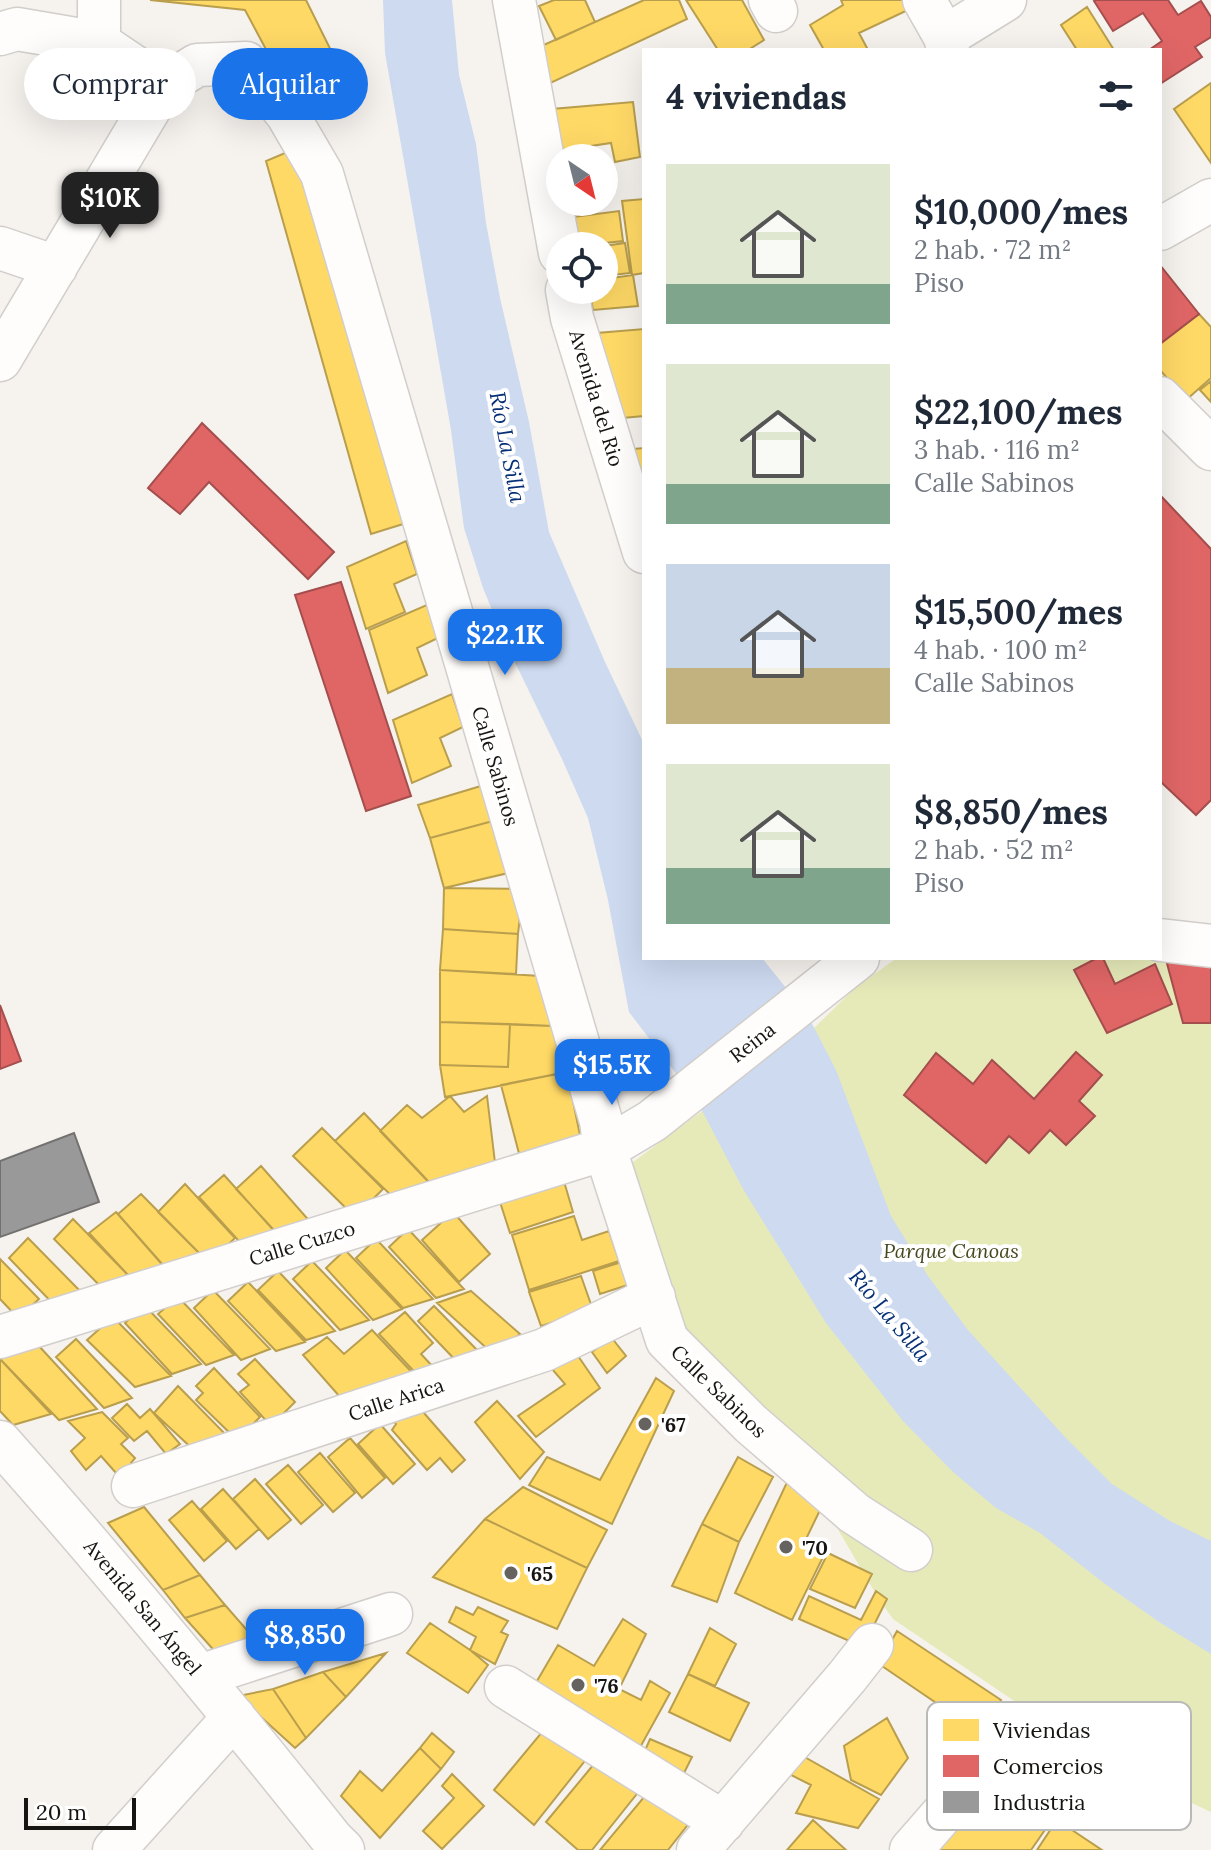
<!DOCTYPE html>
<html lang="es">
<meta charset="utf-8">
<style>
body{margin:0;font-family:Lora,serif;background:#f2f2f3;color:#1f2937;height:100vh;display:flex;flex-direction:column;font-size:30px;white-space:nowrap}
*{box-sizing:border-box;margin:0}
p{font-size:26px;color:#747a83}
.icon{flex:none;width:44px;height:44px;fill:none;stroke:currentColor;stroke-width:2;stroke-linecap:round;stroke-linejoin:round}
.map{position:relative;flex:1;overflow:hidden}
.sheet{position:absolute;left:642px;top:48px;width:520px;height:912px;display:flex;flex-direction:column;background:#fff;border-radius:0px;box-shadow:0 8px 32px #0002}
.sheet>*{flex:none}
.banner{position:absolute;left:24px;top:48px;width:498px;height:72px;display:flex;gap:16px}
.needle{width:52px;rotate:145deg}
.fabs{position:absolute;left:546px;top:144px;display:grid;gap:16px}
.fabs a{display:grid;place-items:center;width:72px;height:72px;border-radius:50%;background:#fff;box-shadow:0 8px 32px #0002;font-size:40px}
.scale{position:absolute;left:24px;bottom:20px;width:112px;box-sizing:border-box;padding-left:8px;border:4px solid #171512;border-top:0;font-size:22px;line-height:28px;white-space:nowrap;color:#171512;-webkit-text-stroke:6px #fff;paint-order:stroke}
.price{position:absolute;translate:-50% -68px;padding:0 18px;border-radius:16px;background:#1a73e8;color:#fff;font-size:26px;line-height:52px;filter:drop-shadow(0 2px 4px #0008)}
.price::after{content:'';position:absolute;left:50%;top:48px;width:24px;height:18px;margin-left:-12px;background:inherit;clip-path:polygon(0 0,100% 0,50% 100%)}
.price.active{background:#222;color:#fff}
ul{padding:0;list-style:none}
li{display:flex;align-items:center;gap:24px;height:200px;padding:0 24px}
li span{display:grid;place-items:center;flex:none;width:224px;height:160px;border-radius:0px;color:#555}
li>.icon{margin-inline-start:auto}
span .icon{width:96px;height:96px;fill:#fffc;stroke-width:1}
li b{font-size:34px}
h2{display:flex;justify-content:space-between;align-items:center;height:96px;padding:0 24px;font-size:34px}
.pill{padding:0 28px;border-radius:36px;background:#fff;box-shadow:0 8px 32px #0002;font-size:28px;line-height:72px}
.pill.active{background:#1a73e8;color:#fff}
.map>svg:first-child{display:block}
.green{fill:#e6eab9}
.water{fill:#cddaf0}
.homes{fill:#ffd966;stroke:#b99e4d;stroke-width:2}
.shops{fill:#e06666;stroke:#a44e4d;stroke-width:2}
.industry{fill:#999;stroke:#727170;stroke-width:2}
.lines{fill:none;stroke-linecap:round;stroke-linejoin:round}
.minor-casing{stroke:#d1cecb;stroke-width:45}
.minor{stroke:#fefdfc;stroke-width:42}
.poi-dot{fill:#65625f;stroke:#fff;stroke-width:3}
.labels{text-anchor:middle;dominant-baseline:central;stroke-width:8;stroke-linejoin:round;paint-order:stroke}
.street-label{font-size:20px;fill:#171512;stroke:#fff}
.park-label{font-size:20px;font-style:italic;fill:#44491e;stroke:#fff}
.poi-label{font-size:20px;font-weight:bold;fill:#171512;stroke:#fff;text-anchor:start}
.water-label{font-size:22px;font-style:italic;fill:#063076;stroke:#fff}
.key{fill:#fff;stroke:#b9b9b8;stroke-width:2}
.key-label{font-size:22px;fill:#171512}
</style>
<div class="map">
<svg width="1211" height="1850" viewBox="0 0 1211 1850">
<rect width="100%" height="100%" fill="#f6f2ee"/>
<path class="green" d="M1211,950V1812L1106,1763L893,1619L880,1601L816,1492L677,1325L629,1165L812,1030L856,987L897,958H1160Z"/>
<path class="water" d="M383,0H452L459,75L476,144L486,223L500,298L529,422L549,532L605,662L644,744V958H762L807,1014L836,1070L891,1216L928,1276L968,1330L1065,1437L1112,1484L1170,1521L1211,1541V1654L1162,1624L1105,1584L1040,1533L996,1508L953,1472L903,1421L826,1323L743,1189L697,1101L629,1012L608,900L588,818L562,759L506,644L483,588L464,528L451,430L385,53Z"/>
<path class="homes" d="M150,0H306L355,99L303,119L245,10Z
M554,0H585L595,22L556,40L539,6Z
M644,0H679L687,19L544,86L528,52Z
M686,0H742L764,40L748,50H718Z
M841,0H905L910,9L859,33L867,48L864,50H824L810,25L843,5Z
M1087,7L1114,50H1077L1061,25Z
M1211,83V163L1174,109Z
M633,102L640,157L615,162L611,143L558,151L552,109Z
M292,150L332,251L416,520L371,534L266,161Z
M600,153L601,158H568Z
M644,199V273L632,275L622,201Z
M619,211L623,241L578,246L573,217Z
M625,243L630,273L604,276V246Z
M633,275L638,306L593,310L589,290H604V279Z
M1199,314L1211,327V378L1186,400L1160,370V344Z
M644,329V416L611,419L597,333Z
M1211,381V402L1200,390Z
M644,448V486L634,449Z
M406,541L417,574L394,584L405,612L366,629L347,567Z
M429,604L440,637L417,648L427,675L388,693L369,630Z
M452,694L463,727L440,738L451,766L412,783L393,720Z
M494,782L504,818L430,838L418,805Z
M504,818L517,871L444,888L430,838Z
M444,888L523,889L518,934L443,929Z
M443,929L518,934L516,974L440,970Z
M440,970L556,977L552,1026L440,1022Z
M440,1022L510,1024L508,1067L440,1065Z
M510,1024L552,1026L567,1072L445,1097L440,1065L508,1067Z
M567,1072L582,1145L521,1161L501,1085Z
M450,1096L464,1112L487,1096L496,1171L438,1192L380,1131L407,1105L422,1118Z
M364,1113L428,1181L400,1204L335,1141Z
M322,1128L383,1189L355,1217L293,1156Z
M261,1166L313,1225L285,1242L236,1189Z
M224,1175L276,1233L247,1250L199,1197Z
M563,1178L573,1212L510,1233L499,1199Z
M185,1184L235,1238L209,1263L158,1212Z
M141,1194L209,1263L171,1274L118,1214Z
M116,1212L167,1270L142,1290L89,1233Z
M453,1212L490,1254L459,1282L422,1240Z
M574,1216L582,1240L609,1231L619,1261L529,1290L512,1235Z
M73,1219L127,1274L107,1293L54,1239Z
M408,1229L464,1289L436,1298L389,1247Z
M28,1238L83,1294L62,1313L9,1258Z
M376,1239L433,1299L403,1308L356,1258Z
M345,1250L402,1309L373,1320L326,1268Z
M0,1259L39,1299L18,1318L0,1299Z
M628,1260L634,1283L600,1294L593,1271Z
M312,1261L369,1320L340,1330L293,1279Z
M278,1271L335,1331L306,1340L258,1290Z
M581,1276L593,1310L541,1326L529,1292Z
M248,1282L305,1342L276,1351L228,1301Z
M213,1290L270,1349L241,1360L194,1308Z
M471,1291L520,1334L494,1355L437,1303Z
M178,1297L234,1355L206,1365L158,1314Z
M144,1305L201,1364L172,1374L125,1323Z
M434,1306L479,1352L462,1367L418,1321Z
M405,1312L433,1343L421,1354L435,1369L423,1381L379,1334Z
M113,1317L171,1376L135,1387L87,1340Z
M372,1330L421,1382L348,1406L303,1355L327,1337L344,1354Z
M611,1337L626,1356L607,1373L592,1352Z
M76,1339L132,1398L104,1408L56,1357Z
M38,1345L97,1409L59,1420L0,1359Z
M576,1353L600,1388L536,1437L518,1416L565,1384L552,1369Z
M0,1359L51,1414L13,1425L0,1411Z
M255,1359L295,1402L271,1426L240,1392L249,1385L238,1374Z
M214,1368L260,1417L237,1440L196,1400L203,1393L196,1386Z
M656,1378L674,1391L612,1524L529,1485L547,1457L600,1480Z
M178,1386L232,1441L197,1453L154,1413Z
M497,1401L544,1452L520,1479L475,1422Z
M127,1404L140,1418L150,1409L180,1444L166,1454L147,1431L134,1441L112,1418Z
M417,1405L465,1460L452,1472L440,1458L427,1470L392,1430L396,1424L389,1415Z
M102,1412L128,1438L121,1444L135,1458L131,1463L142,1475L124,1482L101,1456L86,1470L71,1451L85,1438L68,1421Z
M380,1424L415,1464L393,1484L358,1444Z
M350,1438L385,1478L362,1498L328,1457Z
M320,1453L355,1493L333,1512L298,1472Z
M738,1457L773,1477L739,1542L702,1524Z
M288,1465L323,1505L301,1524L266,1484Z
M789,1478L822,1506L805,1541L825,1553L792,1620L735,1593Z
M255,1479L291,1520L268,1539L233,1499Z
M523,1487L607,1530L587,1568L485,1519Z
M223,1489L259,1529L236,1549L201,1509Z
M192,1501L227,1541L204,1561L169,1520Z
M144,1507L200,1575L163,1590L108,1523Z
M485,1519L587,1568L557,1629L433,1577Z
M702,1524L739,1542L717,1602L672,1586Z
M828,1553L872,1574L855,1608L810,1589Z
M200,1575L225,1605L185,1618L163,1590Z
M876,1591L887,1599L863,1647L799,1619L809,1596L861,1620Z
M225,1605L260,1645L220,1657L185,1618Z
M456,1607L473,1615L478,1607L508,1621L501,1632L508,1635L495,1664L470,1650L476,1637L449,1622Z
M623,1619L646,1634L619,1689L641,1700L650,1681L670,1693L637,1753L530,1693L558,1645L594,1666Z
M430,1623L470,1650L488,1665L468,1693L407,1653Z
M710,1628L736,1644L715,1686L688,1674Z
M897,1631L1001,1700L979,1732L879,1664Z
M386,1653L346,1697L323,1672Z
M323,1672L346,1697L306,1738L273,1689Z
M688,1674L749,1703L730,1741L669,1712Z
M273,1689L306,1738L295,1748L238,1696Z
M887,1718L908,1758L881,1795L851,1780L844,1746Z
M547,1726L588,1757L534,1825L494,1790Z
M432,1733L454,1752L441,1769L420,1748Z
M650,1739L692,1757L680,1781L640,1762Z
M420,1748L441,1769L380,1838L341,1796L360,1771L382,1791Z
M801,1755L879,1799L858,1828L796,1813L811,1785L787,1773Z
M599,1758L640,1790L592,1850H578L546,1822Z
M1001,1771L1058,1811L1031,1850H939Z
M452,1774L484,1806L442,1849L423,1831L454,1798L442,1786Z
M649,1791L690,1822L668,1850H600Z
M813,1820L846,1850H787Z
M1057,1820L1102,1850H1037Z"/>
<path class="shops" d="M1096,0H1168L1178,15L1201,1L1211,17V37L1195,47L1202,57L1160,84V50H1149L1162,41L1143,13L1113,31L1094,1Z
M1160,265L1199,314L1160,344Z
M202,423L334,552L308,579L209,482L180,514L148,488Z
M1160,495L1211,549V800L1196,815L1160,781Z
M341,582L411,796L366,811L295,595Z
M1165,956L1211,959V1023H1183Z
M1097,958H1103L1115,984L1155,964L1172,1004L1107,1033L1074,970Z
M0,1005L21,1061L0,1069Z
M1076,1052L1102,1075L1079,1101L1095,1116L1066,1145L1050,1130L1029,1153L1009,1136L986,1163L904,1095L936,1053L973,1084L992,1060L1034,1099Z"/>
<path class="industry" d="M74,1133L99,1202L0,1237V1161Z"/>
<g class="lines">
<g class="minor-casing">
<path id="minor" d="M514,0L560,253
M770,0L776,11
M924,0L945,37L948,50
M0,34L17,29L99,43L163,86L197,65L246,63L287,114L322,174L601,1121L605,1149L667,1340L751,1424L854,1513L911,1550
M945,37L1005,0
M99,43V0
M1160,229L1211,200
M0,248L56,267
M567,290L572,318L644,552
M0,360L163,86
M1160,398L1211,449
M1160,940L1211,946
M0,1337L605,1149L652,1121L858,958
M0,1442C115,1571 224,1704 332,1839L343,1850
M133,1486L544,1350L654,1297
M200,1676L391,1614
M506,1687L723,1822
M114,1850L234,1717
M698,1850L847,1677L872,1645
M911,1850L995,1754"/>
</g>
<use href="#minor" class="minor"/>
</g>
<g class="poi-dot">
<circle cx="645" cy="1424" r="8"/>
<circle cx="786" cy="1547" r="8"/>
<circle cx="511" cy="1573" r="8"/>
<circle cx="578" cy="1685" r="8"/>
</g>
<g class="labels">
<g class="street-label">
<text transform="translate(597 398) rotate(73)">Avenida del Rio</text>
<text transform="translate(496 766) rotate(74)">Calle Sabinos</text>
<text transform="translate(752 1042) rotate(-38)">Reina</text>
<text transform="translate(302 1243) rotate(-17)">Calle Cuzco</text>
<text transform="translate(719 1391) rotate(44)">Calle Sabinos</text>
<text transform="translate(396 1399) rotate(-18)">Calle Arica</text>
<text transform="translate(143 1607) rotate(50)">Avenida San Ángel</text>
</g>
<g class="park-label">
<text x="951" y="1250">Parque Canoas</text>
</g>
<g class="poi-label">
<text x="661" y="1424">'67</text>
<text x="802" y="1547">'70</text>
<text x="527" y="1573">'65</text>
<text x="594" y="1685">'76</text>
</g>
<g class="water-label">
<text transform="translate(508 447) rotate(79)">Río La Silla</text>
<text transform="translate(890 1315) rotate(50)">Río La Silla</text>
</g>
</g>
<rect x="927" y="1702" width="264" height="128" rx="12" class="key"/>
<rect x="943" y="1719" width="36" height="22" fill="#ffd966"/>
<rect x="943" y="1755" width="36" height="22" fill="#e06666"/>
<rect x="943" y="1791" width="36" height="22" fill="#999"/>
<g class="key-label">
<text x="993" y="1738">Viviendas</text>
<text x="993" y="1774">Comercios</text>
<text x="993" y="1810">Industria</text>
</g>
</svg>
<div class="fabs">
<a><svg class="needle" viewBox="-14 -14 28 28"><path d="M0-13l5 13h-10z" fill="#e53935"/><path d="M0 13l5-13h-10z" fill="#747a83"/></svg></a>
<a><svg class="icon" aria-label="locate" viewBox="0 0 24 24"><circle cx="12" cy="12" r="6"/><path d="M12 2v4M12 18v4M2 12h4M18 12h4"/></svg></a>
</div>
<div class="scale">20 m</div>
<b class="price active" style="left:110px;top:240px">$10K</b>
<b class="price" style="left:505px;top:677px">$22.1K</b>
<b class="price" style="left:612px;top:1107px">$15.5K</b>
<b class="price" style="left:305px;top:1677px">$8,850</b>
<div class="banner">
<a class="pill">Comprar</a>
<a class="pill active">Alquilar</a>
</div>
<section class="sheet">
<h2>4 viviendas<svg class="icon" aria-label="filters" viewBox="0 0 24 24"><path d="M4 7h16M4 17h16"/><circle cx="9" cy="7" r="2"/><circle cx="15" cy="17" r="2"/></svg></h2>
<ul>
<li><span style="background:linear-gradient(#dfe7d0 75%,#7fa58c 0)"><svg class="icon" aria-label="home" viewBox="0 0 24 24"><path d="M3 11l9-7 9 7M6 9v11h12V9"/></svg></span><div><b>$10,000/mes</b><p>2 hab. · 72 m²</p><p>Piso</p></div></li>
<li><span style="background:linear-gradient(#dfe7d0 75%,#7fa58c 0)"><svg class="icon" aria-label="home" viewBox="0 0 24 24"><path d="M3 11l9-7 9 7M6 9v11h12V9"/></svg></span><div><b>$22,100/mes</b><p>3 hab. · 116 m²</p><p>Calle Sabinos</p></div></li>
<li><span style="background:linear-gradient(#c9d6e8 65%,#c2b280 0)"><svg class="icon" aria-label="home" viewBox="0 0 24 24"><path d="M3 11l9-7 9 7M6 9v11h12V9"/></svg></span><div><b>$15,500/mes</b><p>4 hab. · 100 m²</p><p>Calle Sabinos</p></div></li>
<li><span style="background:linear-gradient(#dfe7d0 65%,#7fa58c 0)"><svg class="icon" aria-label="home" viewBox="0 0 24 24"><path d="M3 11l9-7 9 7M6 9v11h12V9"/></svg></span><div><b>$8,850/mes</b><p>2 hab. · 52 m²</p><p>Piso</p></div></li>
</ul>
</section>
</div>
